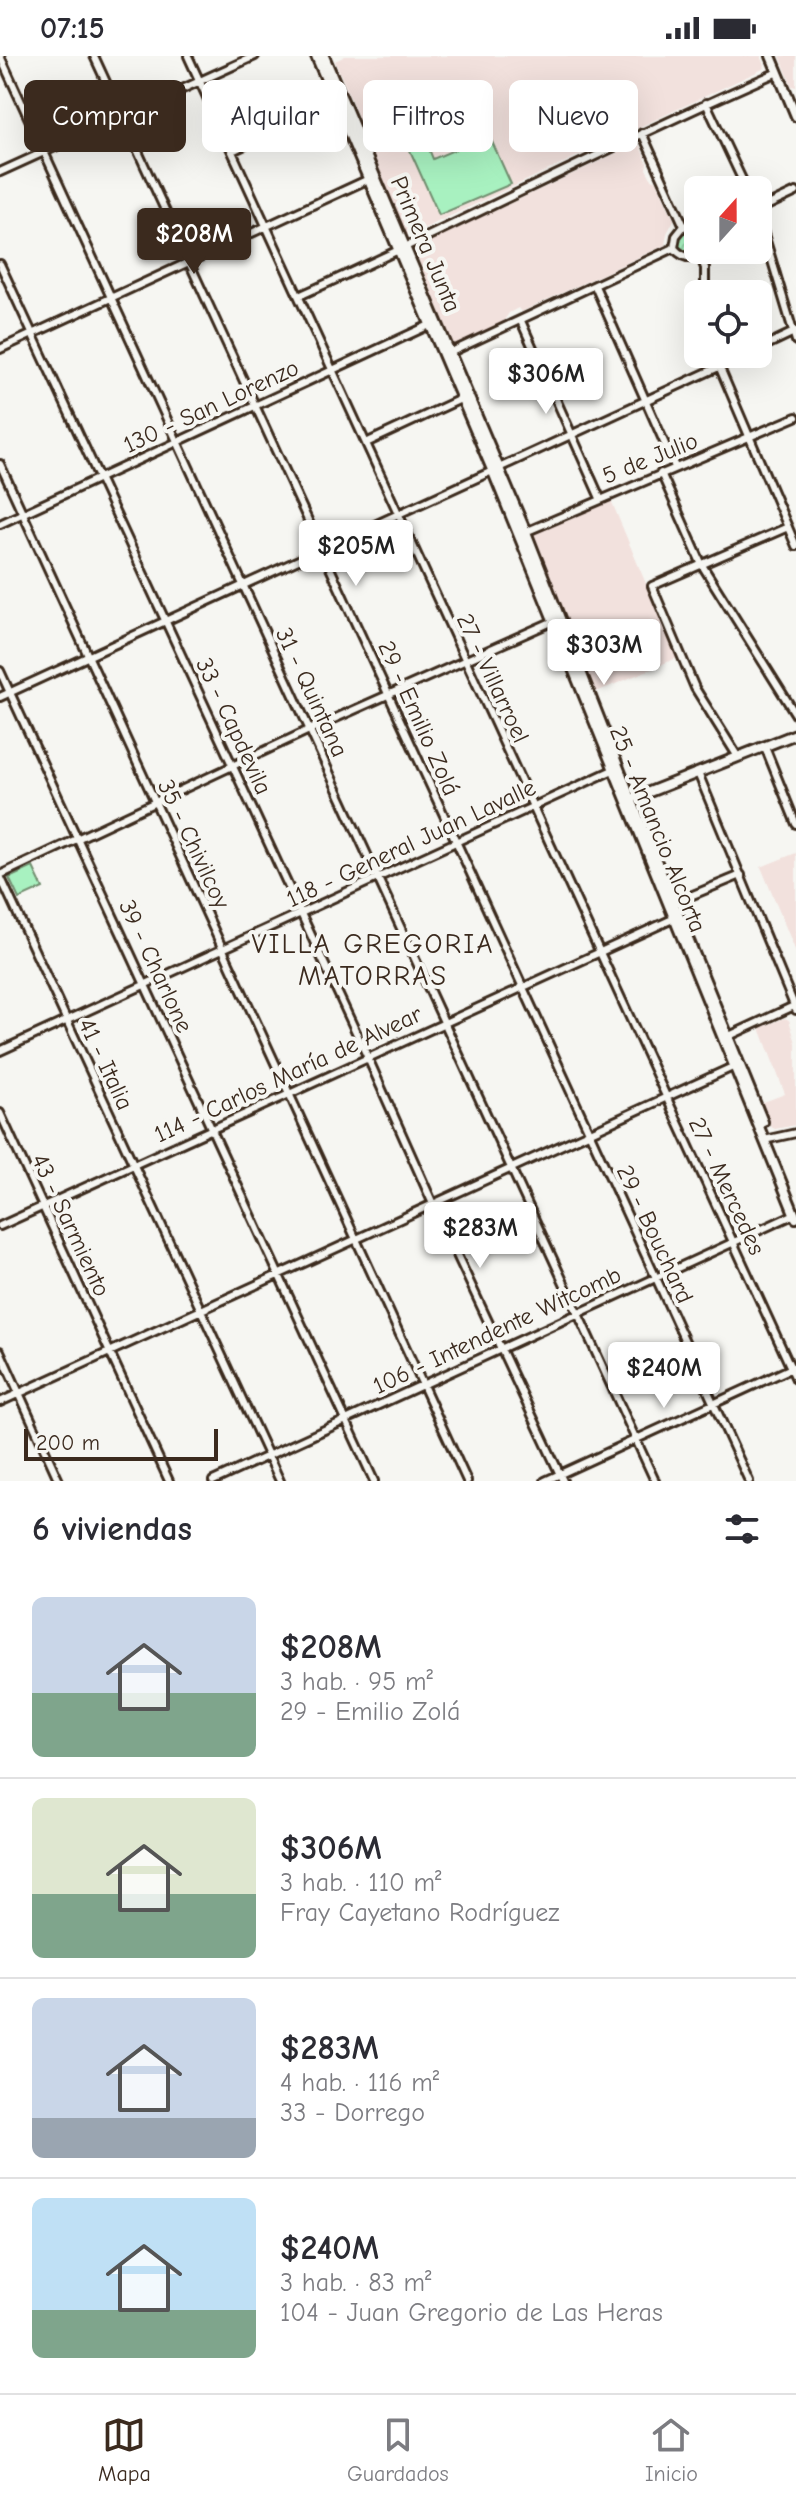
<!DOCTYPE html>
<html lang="es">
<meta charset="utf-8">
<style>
body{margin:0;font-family:"Comic Neue",sans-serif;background:#f2f2f3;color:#2b2b33;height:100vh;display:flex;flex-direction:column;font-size:30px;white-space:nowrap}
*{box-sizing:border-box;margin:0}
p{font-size:26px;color:#7c7c81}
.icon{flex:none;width:44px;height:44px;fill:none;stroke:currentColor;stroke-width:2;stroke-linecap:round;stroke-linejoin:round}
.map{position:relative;height:1425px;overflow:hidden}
.panel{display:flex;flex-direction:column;background:#fff;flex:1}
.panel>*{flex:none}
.top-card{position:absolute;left:24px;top:24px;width:748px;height:72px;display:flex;gap:16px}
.needle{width:52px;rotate:21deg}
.buttons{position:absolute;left:684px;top:120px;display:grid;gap:16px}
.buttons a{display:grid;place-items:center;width:88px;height:88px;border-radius:12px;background:#fff;box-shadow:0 8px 32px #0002;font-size:40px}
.scale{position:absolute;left:24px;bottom:20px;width:194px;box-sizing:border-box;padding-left:8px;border:4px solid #3b2a1e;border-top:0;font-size:22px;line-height:28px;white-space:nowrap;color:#3b2a1e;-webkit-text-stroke:6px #f6f6f2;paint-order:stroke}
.price{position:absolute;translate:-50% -68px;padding:0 18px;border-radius:8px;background:#fff;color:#222;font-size:26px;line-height:52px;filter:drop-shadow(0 2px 4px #0008)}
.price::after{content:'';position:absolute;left:50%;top:48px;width:24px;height:18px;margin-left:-12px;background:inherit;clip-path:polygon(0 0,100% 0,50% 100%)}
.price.on{background:#3b2a1e;color:#fff}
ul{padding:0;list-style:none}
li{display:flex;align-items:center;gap:24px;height:200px;padding:0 32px}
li+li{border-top:2px solid #e1e1e2}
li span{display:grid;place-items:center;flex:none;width:224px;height:160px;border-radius:12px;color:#555}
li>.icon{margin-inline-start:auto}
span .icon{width:96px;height:96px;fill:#fffc;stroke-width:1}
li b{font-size:34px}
h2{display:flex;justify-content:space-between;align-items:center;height:96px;padding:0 32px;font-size:34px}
.chip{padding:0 28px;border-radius:12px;background:#fff;box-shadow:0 8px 32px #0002;font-size:28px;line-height:72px}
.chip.on{background:#3b2a1e;color:#fff}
.status{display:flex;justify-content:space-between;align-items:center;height:56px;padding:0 40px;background:#fff;direction:ltr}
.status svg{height:22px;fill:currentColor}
.tabs{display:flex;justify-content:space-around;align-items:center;height:112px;border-top:2px solid #e1e1e2;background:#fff;font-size:22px;color:#7c7c81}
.tabs a{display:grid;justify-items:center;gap:4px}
.tabs .on{color:#3b2a1e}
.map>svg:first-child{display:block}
.built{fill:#f2e1dd}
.grass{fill:#a8f1c0;stroke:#728e6f;stroke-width:2}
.forest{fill:url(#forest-crowns);stroke:#728e6f;stroke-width:2}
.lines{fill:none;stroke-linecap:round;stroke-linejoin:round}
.street-casing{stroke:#3b2a1e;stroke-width:12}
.secondary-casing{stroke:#3b2a1e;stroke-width:14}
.street{stroke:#f6f6f2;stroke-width:6}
.secondary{stroke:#f6f6f2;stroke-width:8}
.labels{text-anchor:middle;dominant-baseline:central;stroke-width:8;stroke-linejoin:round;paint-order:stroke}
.street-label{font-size:24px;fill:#3b2a1e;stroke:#f6f6f2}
.quarter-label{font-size:28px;letter-spacing:2px;fill:#3b2a1e;stroke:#f6f6f2}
</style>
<div class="status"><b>07:15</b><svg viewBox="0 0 49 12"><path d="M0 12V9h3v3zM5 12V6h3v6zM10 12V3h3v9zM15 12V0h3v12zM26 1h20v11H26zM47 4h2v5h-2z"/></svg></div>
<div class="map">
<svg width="796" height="1425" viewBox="0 0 796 1425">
<defs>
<pattern id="forest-crowns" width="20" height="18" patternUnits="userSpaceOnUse" patternTransform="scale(2)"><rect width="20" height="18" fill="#a8f1c0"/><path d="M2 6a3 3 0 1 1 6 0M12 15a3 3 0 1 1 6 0" fill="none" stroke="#92cfa5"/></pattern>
</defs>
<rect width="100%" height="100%" fill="#f6f6f2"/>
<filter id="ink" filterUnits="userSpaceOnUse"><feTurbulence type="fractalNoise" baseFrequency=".0125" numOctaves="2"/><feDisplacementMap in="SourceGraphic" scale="16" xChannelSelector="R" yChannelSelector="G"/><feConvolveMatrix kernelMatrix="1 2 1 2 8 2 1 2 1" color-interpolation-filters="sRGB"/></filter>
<g filter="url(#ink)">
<path class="built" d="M345,0H761L765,9L763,13L410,179L406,178L335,5Z
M780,0H796V31L792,30Z
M636,88L640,90L647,107L646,113L651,122L657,126L674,164L667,177L665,189L521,256L518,252L509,257L503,266L456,288L452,287L415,196L416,192Z
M611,444L677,602L594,637L530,481L532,478Z
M796,797V896L761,811Z
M785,962L789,964L796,987V1069L775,1073L771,1071L761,1047L785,1038L760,972Z"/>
<path class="grass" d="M447,36L455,55L447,59L452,71L425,83L433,103L489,79L511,128L439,159L394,59Z
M33,811L43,832L19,843L9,822Z"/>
<path class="forest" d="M684,174L698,176V194H701L698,198L689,199L678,191V181Z"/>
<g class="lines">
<g class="street-casing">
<path id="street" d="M0,0L655,1425
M94,0C312,475 533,949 749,1425
M188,0L796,1323
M706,47L747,134
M642,77L684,170
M232,95L338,47
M0,116L255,0
M758,154L796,136
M758,158L796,285
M698,172L684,170L676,180L674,192C681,200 690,204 700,200L704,194
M700,200L705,212V238
M0,208L368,1002L433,1148L563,1425
M595,230L675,411
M299,240C460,168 616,86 778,16
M521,265L600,442
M0,293L371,122
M758,293L796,275
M447,298L674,192
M714,298L796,490
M366,387L465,341
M0,408L467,1425
M661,417L702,509L796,659
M0,468L434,267
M523,477L796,361
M0,615L374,1425
M0,641L747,298
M765,691L796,768
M738,701L695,632L652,530L788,471
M698,717L796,954
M0,819L309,674L556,564
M0,820L280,1425
M671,848L741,819
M727,981L796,949
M0,995L615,713
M0,1057L169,1425
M764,1084L796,1077
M0,1170L677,861
M0,1295L59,1425
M0,1346L737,1009
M213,1425L795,1158
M545,1425L796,1310"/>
</g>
<g class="secondary-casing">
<path id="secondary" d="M316,0L493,416L796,1162
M324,0L526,476L631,743L763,1066
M771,0L796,60
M629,744L796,678"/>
</g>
<use href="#street" class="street"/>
<use href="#secondary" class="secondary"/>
</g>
</g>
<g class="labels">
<g class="street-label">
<text transform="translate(426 188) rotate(67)">Primera Junta</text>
<text transform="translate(211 350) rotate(-25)">130 - San Lorenzo</text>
<text transform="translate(650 402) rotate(-22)">5 de Julio</text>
<text transform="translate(493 622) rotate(65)">27 - Villarroel</text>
<text transform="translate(312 636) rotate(65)">31 - Quintana</text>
<text transform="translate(419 662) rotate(66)">29 - Emilio Zolá</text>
<text transform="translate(234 670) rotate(65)">33 - Capdevila</text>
<text transform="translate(658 773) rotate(68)">25 - Amancio Alcorta</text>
<text transform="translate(411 787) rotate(-25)">118 - General Juan Lavalle</text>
<text transform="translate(194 788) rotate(65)">35 - Chivilcoy</text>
<text transform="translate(156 910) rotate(65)">39 - Charlone</text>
<text transform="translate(106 1008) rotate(65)">41 - Italia</text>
<text transform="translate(288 1018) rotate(-25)">114 - Carlos María de Alvear</text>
<text transform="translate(727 1130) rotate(65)">27 - Mercedes</text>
<text transform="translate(71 1169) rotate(65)">43 - Sarmiento</text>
<text transform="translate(655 1178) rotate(65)">29 - Bouchard</text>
<text transform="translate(497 1274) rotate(-25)">106 - Intendente Witcomb</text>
</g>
<g class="quarter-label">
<text x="373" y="888">VILLA GREGORIA<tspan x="373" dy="32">MATORRAS</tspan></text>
</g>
</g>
</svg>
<div class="buttons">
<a><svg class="needle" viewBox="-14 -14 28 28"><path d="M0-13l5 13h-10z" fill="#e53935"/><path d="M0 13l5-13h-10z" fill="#7c7c81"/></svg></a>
<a><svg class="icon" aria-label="locate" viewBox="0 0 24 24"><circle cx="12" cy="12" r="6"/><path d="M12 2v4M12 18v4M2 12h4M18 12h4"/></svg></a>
</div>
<div class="scale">200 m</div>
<b class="price on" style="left:194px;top:220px">$208M</b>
<b class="price" style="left:546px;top:360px">$306M</b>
<b class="price" style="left:356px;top:532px">$205M</b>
<b class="price" style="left:604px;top:631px">$303M</b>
<b class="price" style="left:480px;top:1214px">$283M</b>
<b class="price" style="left:664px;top:1354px">$240M</b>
<div class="top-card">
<a class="chip on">Comprar</a>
<a class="chip">Alquilar</a>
<a class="chip">Filtros</a>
<a class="chip">Nuevo</a>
</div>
</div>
<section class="panel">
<h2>6 viviendas<svg class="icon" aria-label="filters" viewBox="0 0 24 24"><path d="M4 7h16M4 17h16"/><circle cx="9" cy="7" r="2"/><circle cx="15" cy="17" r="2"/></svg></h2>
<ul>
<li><span style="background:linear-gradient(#c9d6e8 60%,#7fa58c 0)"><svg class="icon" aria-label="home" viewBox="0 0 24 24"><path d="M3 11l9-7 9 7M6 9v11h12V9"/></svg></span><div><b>$208M</b><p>3 hab. · 95 m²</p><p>29 - Emilio Zolá</p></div></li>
<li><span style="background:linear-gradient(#dfe7d0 60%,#7fa58c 0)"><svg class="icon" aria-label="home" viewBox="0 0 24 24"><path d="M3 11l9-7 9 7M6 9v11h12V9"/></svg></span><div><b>$306M</b><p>3 hab. · 110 m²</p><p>Fray Cayetano Rodríguez</p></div></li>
<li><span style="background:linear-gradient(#c9d6e8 75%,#9aa5b1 0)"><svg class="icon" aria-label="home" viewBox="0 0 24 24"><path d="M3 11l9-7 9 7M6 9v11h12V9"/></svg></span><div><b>$283M</b><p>4 hab. · 116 m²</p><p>33 - Dorrego</p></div></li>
<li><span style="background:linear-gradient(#bfe0f5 70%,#7fa58c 0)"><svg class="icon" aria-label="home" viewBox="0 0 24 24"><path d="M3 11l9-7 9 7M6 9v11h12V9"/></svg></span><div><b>$240M</b><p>3 hab. · 83 m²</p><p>104 - Juan Gregorio de Las Heras</p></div></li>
</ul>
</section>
<nav class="tabs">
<a class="on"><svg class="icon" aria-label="map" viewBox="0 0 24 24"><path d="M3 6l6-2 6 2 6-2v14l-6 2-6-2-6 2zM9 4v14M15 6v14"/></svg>Mapa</a>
<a><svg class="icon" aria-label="saved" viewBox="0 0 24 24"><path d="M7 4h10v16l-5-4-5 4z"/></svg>Guardados</a>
<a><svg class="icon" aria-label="home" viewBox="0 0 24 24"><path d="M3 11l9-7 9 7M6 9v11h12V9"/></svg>Inicio</a>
</nav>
